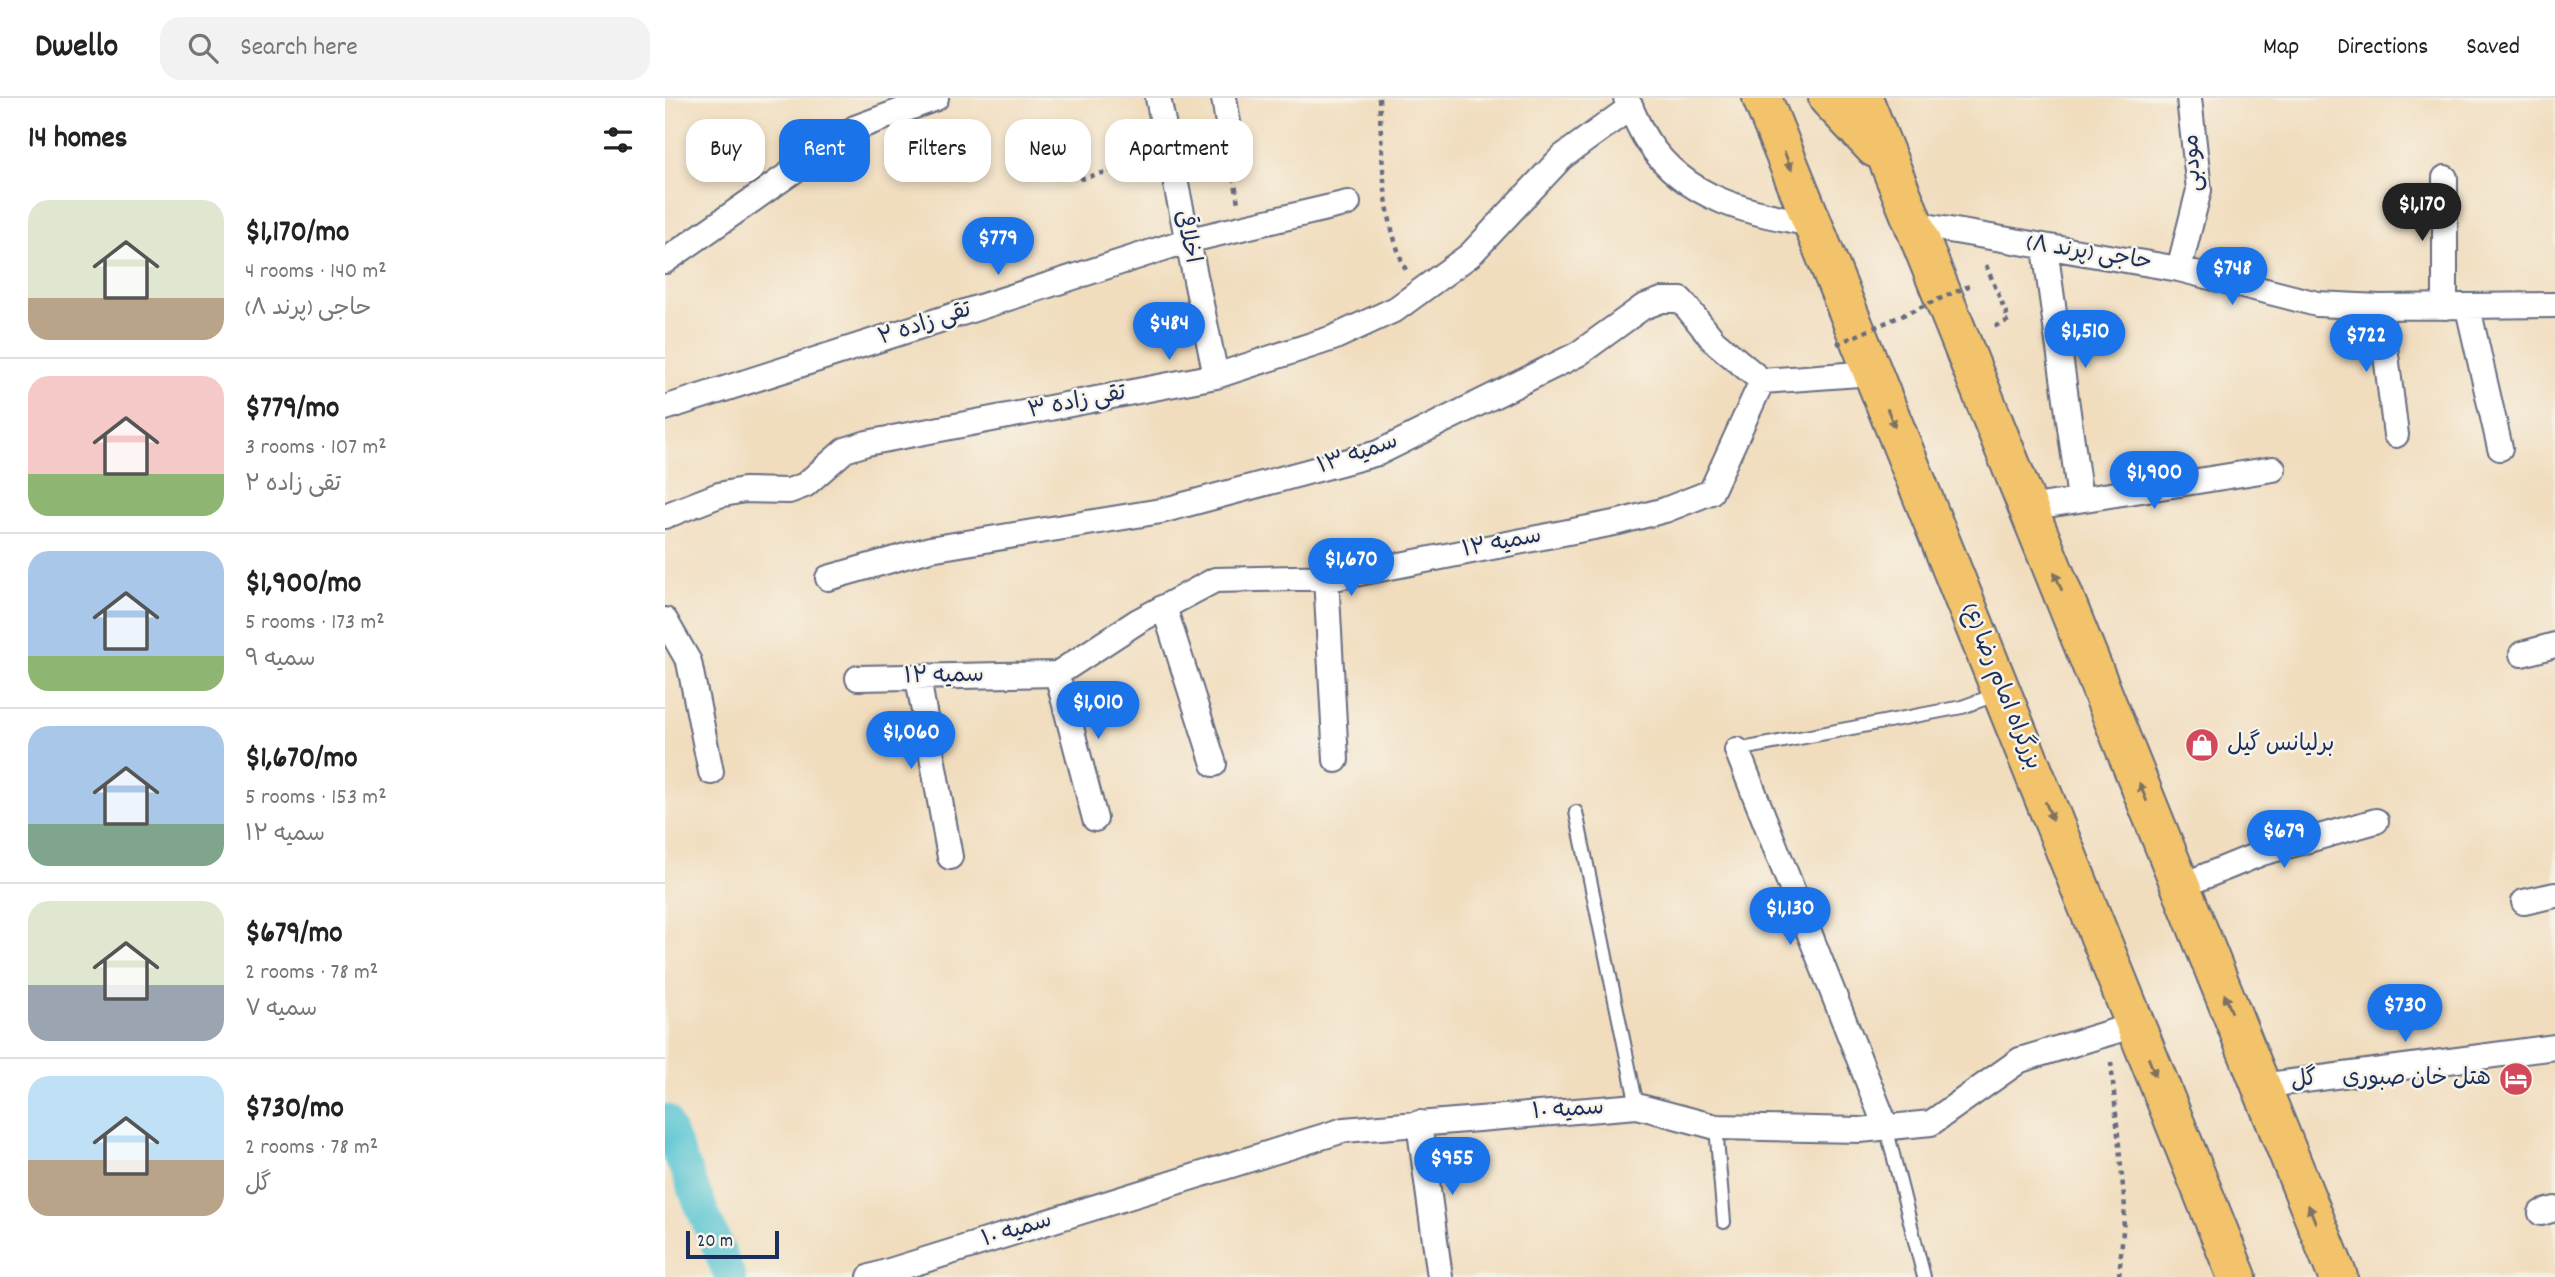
<!DOCTYPE html>
<meta charset="utf-8">
<style>
body{margin:0;font-family:Dekko,"Playpen Sans Arabic",sans-serif;background:#f2f2f2;color:#222;height:100vh;display:flex;flex-direction:column;font-size:26px;white-space:nowrap}
*{box-sizing:border-box;margin:0}
p{font-size:23px;color:#767676}
.icon{flex:none;width:38px;height:38px;fill:none;stroke:currentColor;stroke-width:2;stroke-linecap:round;stroke-linejoin:round}
.map{position:relative;flex:1;overflow:hidden}
.drawer{display:flex;flex-direction:column;background:#fff;width:665px}
.drawer>*{flex:none}
.top-card{position:absolute;left:21px;top:21px;width:665px;height:63px;display:flex;gap:14px}
.scale{position:absolute;left:21px;bottom:18px;width:93px;box-sizing:border-box;padding-left:7px;border:4px solid #1b2f5e;border-top:0;font-size:19px;line-height:24px;white-space:nowrap;color:#1b2f5e;-webkit-text-stroke:5px #f7f3e8;paint-order:stroke}
.price{position:absolute;translate:-50% -60px;padding:0 16px;border-radius:24px;background:#1a73e8;color:#fff;font-size:23px;line-height:46px;filter:drop-shadow(0 2px 4px #0008)}
.price::after{content:'';position:absolute;left:50%;top:42px;width:21px;height:16px;margin-left:-10px;background:inherit;clip-path:polygon(0 0,100% 0,50% 100%)}
.price.selected{background:#222;color:#fff}
ul{padding:0;list-style:none}
li{display:flex;align-items:center;gap:21px;height:175px;padding:0 28px}
li+li{border-top:2px solid #e0e0e0}
li span{display:grid;place-items:center;flex:none;width:196px;height:140px;border-radius:21px;color:#555}
li>.icon{margin-inline-start:auto}
span .icon{width:84px;height:84px;fill:#fffc;stroke-width:1}
li b{font-size:30px}
h2{display:flex;justify-content:space-between;align-items:center;height:84px;padding:0 28px;font-size:30px}
.pill{padding:0 24px;border-radius:21px;background:#fff;box-shadow:0 4px 10px #0003;font-size:24px;line-height:63px}
.pill.selected{background:#1a73e8;color:#fff}
header{display:flex;align-items:center;gap:42px;box-sizing:border-box;height:98px;padding:0 35px;background:#fff;border-bottom:2px solid #e0e0e0}
header strong{font-size:33px}
nav{display:flex;gap:38px;margin-inline-start:auto;font-size:24px}
.search{width:490px;height:63px;background:#f2f2f2;display:flex;align-items:center;gap:18px;box-sizing:border-box;padding:0 24px;border-radius:21px;color:#767676;font-size:26px}
main{display:flex;flex:1;min-height:0}
.map>svg:first-child{display:block}
.lines{fill:none;stroke-linecap:round;stroke-linejoin:round}
.canal{stroke:#59c5d3;stroke-width:32}
.lane-casing{stroke:#666c80;stroke-width:16}
.street-casing{stroke:#666c80;stroke-width:28}
.highway-casing{stroke:#666c80;stroke-width:42}
.path{stroke:#666c80;stroke-width:4.5;stroke-dasharray:5 5;stroke-linecap:butt}
.lane{stroke:#fff;stroke-width:12}
.street{stroke:#fff;stroke-width:24}
.highway{stroke:#f2c36a;stroke-width:38}
.path-bridge{stroke:#666c80;stroke-width:4.5;stroke-dasharray:5 5;stroke-linecap:butt}
.oneway{fill:#7c7263}
.labels{text-anchor:middle;dominant-baseline:central;stroke-width:5;stroke-linejoin:round;paint-order:stroke}
.street-label{font-size:23px;fill:#1b2f5e;stroke:#f7f3e8}
.poi-label{font-size:23px;fill:#1b2f5e;stroke:#f7f3e8;text-anchor:start}
</style>
<header>
<strong>Dwello</strong>
<div class="search"><svg class="icon" aria-label="search" viewBox="0 0 24 24"><circle cx="10" cy="10" r="6"/><path d="M15 15l6 6"/></svg>Search here</div>
<nav><a>Map</a><a>Directions</a><a>Saved</a></nav>
</header>
<main>
<section class="drawer">
<h2>14 homes<svg class="icon" aria-label="filters" viewBox="0 0 24 24"><path d="M4 7h16M4 17h16"/><circle cx="9" cy="7" r="2"/><circle cx="15" cy="17" r="2"/></svg></h2>
<ul>
<li><span style="background:linear-gradient(#dfe7d0 70%,#b9a48a 0)"><svg class="icon" aria-label="home" viewBox="0 0 24 24"><path d="M3 11l9-7 9 7M6 9v11h12V9"/></svg></span><div><b>$1,170/mo</b><p>4 rooms · 140 m²</p><p>حاجی (پرند ۸)</p></div></li>
<li><span style="background:linear-gradient(#f6c9c9 70%,#8fb573 0)"><svg class="icon" aria-label="home" viewBox="0 0 24 24"><path d="M3 11l9-7 9 7M6 9v11h12V9"/></svg></span><div><b>$779/mo</b><p>3 rooms · 107 m²</p><p>تقی زاده ۲</p></div></li>
<li><span style="background:linear-gradient(#a9c7e8 75%,#8fb573 0)"><svg class="icon" aria-label="home" viewBox="0 0 24 24"><path d="M3 11l9-7 9 7M6 9v11h12V9"/></svg></span><div><b>$1,900/mo</b><p>5 rooms · 173 m²</p><p>سمیه ۹</p></div></li>
<li><span style="background:linear-gradient(#a9c7e8 70%,#7fa58c 0)"><svg class="icon" aria-label="home" viewBox="0 0 24 24"><path d="M3 11l9-7 9 7M6 9v11h12V9"/></svg></span><div><b>$1,670/mo</b><p>5 rooms · 153 m²</p><p>سمیه ۱۲</p></div></li>
<li><span style="background:linear-gradient(#dfe7d0 60%,#9aa5b1 0)"><svg class="icon" aria-label="home" viewBox="0 0 24 24"><path d="M3 11l9-7 9 7M6 9v11h12V9"/></svg></span><div><b>$679/mo</b><p>2 rooms · 78 m²</p><p>سمیه ۷</p></div></li>
<li><span style="background:linear-gradient(#bfe0f5 60%,#b9a48a 0)"><svg class="icon" aria-label="home" viewBox="0 0 24 24"><path d="M3 11l9-7 9 7M6 9v11h12V9"/></svg></span><div><b>$730/mo</b><p>2 rooms · 78 m²</p><p>گل</p></div></li>
</ul>
</section>
<div class="map">
<svg width="1890" height="1179" viewBox="0 0 1890 1179">
<rect width="100%" height="100%" fill="#f7f3e8"/>
<filter id="ink" filterUnits="userSpaceOnUse"><feTurbulence type="fractalNoise" baseFrequency=".0143" numOctaves="2"/><feDisplacementMap in="SourceGraphic" scale="14" xChannelSelector="R" yChannelSelector="G"/><feConvolveMatrix kernelMatrix="1 2 1 2 8 2 1 2 1" color-interpolation-filters="sRGB"/></filter>
<filter id="wash" filterUnits="userSpaceOnUse"><feTurbulence type="fractalNoise" baseFrequency=".00686" numOctaves="4" result="noise"/><feDisplacementMap in="SourceGraphic" scale="28" xChannelSelector="R" yChannelSelector="G"/><feGaussianBlur stdDeviation="1.57" result="paint"/><feColorMatrix in="noise" values="0 0 0 0 0 0 0 0 0 0 0 0 0 0 0 0 0 1.4 0 .05"/><feComposite in="paint" operator="in"/></filter>
<g filter="url(#wash)">
<rect width="100%" height="100%" fill="#f1ddbe"/>
<g class="lines">
<path class="canal" d="M0,1022L65,1179"/>
</g>
</g>
<g filter="url(#ink)">
<g class="lines">
<g class="lane-casing">
<path id="lane" d="M1072,652L1297,609L1333,596
M911,714L972,1008
M1051,1029L1059,1124
M1221,1029L1259,1179"/>
</g>
<g class="street-casing">
<path id="street" d="M493,0L551,278
M961,0C968,14 974,31 983,44C1022,102 1084,115 1148,126
M504,58L566,44L559,0
M1249,126L1514,171L1652,206L1715,209L1890,207
M1380,150L1415,401
M0,163L190,30L271,0
M1514,171L1534,92L1524,0
M1715,209L1731,337
M1780,209V80
M1803,210L1835,350
M0,310L521,143L683,105
M1363,410L1608,371
M0,418L54,397L79,392L124,393L140,387L180,352L202,345L551,278L668,240L731,211L805,157L897,59L966,9
M661,479L671,662
M163,480L265,451L496,413L713,355L913,256L978,209L997,202H1016L1049,243L1097,283L1208,275
M499,509L549,666
M0,522L24,564L46,674
M1857,556L1890,547
M392,576L430,721
M193,580L392,576L473,523L550,482L674,479L954,424L1000,412L1046,394L1097,283
M253,580L285,759
M1072,652L1221,1029
M1516,788L1597,755L1711,723
M1859,804L1890,797
M1596,988L1890,949
M754,1025L775,1179
M1876,1115L1890,1111
M205,1179L679,1032L972,1008L1051,1029L1195,1032L1266,1025L1355,962L1470,927"/>
</g>
<g class="highway-casing">
<path id="highway" d="M1097,0L1572,1179
M1163,0L1210,50
M1198,0L1673,1179"/>
</g>
<path class="path" d="M714,0C718,58 716,119 741,172
M568,69L573,106
M415,81L479,64
M1321,167L1344,222L1326,230
M1446,964L1460,1110L1454,1179"/>
<use href="#lane" class="lane"/>
<use href="#street" class="street"/>
<use href="#highway" class="highway"/>
<path class="path-bridge" d="M1172,246L1304,188"/>
</g>
<defs><path id="oneway-solid" d="M-6-.8H1V-3.2L6.5 0L1 3.2V.8H-6Z" transform="scale(1.75)"/></defs>
<g class="oneway">
<use href="#oneway-solid" transform="translate(1123 63) rotate(68)"/>
<use href="#oneway-solid" transform="translate(1226 320) rotate(68)"/>
<use href="#oneway-solid" transform="translate(1393 483) rotate(-112)"/>
<use href="#oneway-solid" transform="translate(1478 694) rotate(-112)"/>
<use href="#oneway-solid" transform="translate(1384 713) rotate(68)"/>
<use href="#oneway-solid" transform="translate(1563 905) rotate(-112)"/>
<use href="#oneway-solid" transform="translate(1487 969) rotate(68)"/>
<use href="#oneway-solid" transform="translate(1647 1116) rotate(-112)"/>
</g>
</g>
<defs>
<g id="shop-disc" transform="scale(1.75)"><circle r="9.5" fill="#d1495b" stroke="#f7f3e8"/><path d="M-5-2.5h2.3a2.7 3.5 0 0 1 5.4 0H5L5.5 6h-11ZM-1.5-2.5h3a1.5 2.3 0 0 0-3 0Z" fill="#fff"/></g>
<g id="hotel-disc" transform="scale(1.75)"><circle r="9.5" fill="#d1495b" stroke="#f7f3e8"/><path d="M-6-4.5h1.5V1H6V5H4.5V3h-9V5H-6ZM-4 0a1.8 1.8 0 1 1 3.6 0ZM.5 0V-2.5h3Q6-2.5 6 0Z" fill="#fff"/></g>
</defs>
<g fill-rule="evenodd">
<use href="#shop-disc" x="1537" y="647"/>
<use href="#hotel-disc" x="1851" y="981"/>
</g>
<g class="labels">
<g class="street-label">
<text transform="translate(1529 65) rotate(-93)">مودبی</text>
<text transform="translate(521 139) rotate(78)">اخلاقی</text>
<text transform="translate(1424 156) rotate(9)">حاجی (پرند ۸)</text>
<text transform="translate(260 227) rotate(-18)">تقی زاده ۲</text>
<text transform="translate(412 305) rotate(-11)">تقی زاده ۳</text>
<text transform="translate(693 357) rotate(-19)">سمیه ۱۳</text>
<text transform="translate(837 446) rotate(-11)">سمیه ۱۲</text>
<text transform="translate(279 579) rotate(-1)">سمیه ۱۲</text>
<text transform="translate(1335 589) rotate(68)">بزرگراه امام رضا (ع)</text>
<text transform="translate(1639 983) rotate(-7)">گل</text>
<text transform="translate(903 1013) rotate(-4)">سمیه ۱۰</text>
<text transform="translate(352 1133) rotate(-17)">سمیه ۱۰</text>
</g>
<g class="poi-label">
<text x="1562" y="647">برلیانس گیل</text>
<text x="1826" y="981" text-anchor="end">هتل خان صبوری</text>
</g>
</g>
</svg>
<div class="scale">20 m</div>
<b class="price selected" style="left:1757px;top:145px">$1,170</b>
<b class="price" style="left:333px;top:179px">$779</b>
<b class="price" style="left:1567px;top:209px">$748</b>
<b class="price" style="left:504px;top:264px">$484</b>
<b class="price" style="left:1420px;top:272px">$1,510</b>
<b class="price" style="left:1701px;top:276px">$722</b>
<b class="price" style="left:1489px;top:413px">$1,900</b>
<b class="price" style="left:686px;top:500px">$1,670</b>
<b class="price" style="left:433px;top:643px">$1,010</b>
<b class="price" style="left:246px;top:673px">$1,060</b>
<b class="price" style="left:1619px;top:772px">$679</b>
<b class="price" style="left:1125px;top:849px">$1,130</b>
<b class="price" style="left:1740px;top:946px">$730</b>
<b class="price" style="left:787px;top:1099px">$955</b>
<div class="top-card">
<a class="pill">Buy</a>
<a class="pill selected">Rent</a>
<a class="pill">Filters</a>
<a class="pill">New</a>
<a class="pill">Apartment</a>
</div>
</div>
</main>
